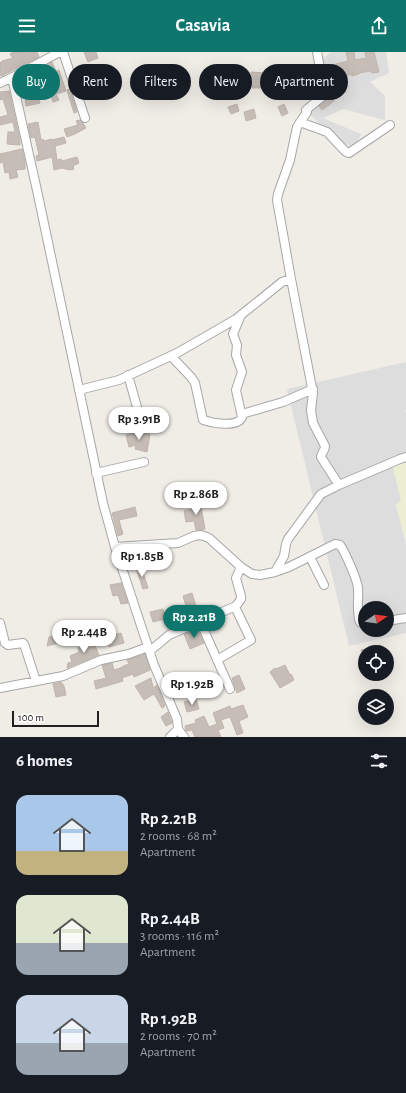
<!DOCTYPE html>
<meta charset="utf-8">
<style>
body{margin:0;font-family:"Alegreya Sans",sans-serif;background:#242831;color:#f1f3f6;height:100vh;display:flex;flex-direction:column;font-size:15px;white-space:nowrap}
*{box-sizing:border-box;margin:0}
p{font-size:13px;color:#9ea1a6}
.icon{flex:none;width:22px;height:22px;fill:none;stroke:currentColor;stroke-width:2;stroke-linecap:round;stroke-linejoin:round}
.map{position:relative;height:685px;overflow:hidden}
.details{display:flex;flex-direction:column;background:#171b24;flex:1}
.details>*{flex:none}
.top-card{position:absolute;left:12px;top:12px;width:382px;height:36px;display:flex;gap:8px}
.needle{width:26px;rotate:77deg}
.buttons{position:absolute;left:358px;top:549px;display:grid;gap:8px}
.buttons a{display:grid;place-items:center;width:36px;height:36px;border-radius:50%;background:#171b24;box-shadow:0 4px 16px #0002;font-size:20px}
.scale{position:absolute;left:12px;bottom:10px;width:87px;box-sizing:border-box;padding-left:4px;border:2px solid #202020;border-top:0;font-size:11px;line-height:14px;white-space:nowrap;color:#202020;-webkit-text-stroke:3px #fff;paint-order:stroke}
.price{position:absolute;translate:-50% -34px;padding:0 9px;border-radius:14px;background:#fff;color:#222;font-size:13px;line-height:26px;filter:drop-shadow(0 1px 2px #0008)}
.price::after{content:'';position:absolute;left:50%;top:24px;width:12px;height:9px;margin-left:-6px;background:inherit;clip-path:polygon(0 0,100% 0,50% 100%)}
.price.active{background:#0f766e;color:#fff}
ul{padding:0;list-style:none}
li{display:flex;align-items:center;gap:12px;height:100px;padding:0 16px}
li span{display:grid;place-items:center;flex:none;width:112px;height:80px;border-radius:12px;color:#555}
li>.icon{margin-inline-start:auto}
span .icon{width:48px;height:48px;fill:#fffc;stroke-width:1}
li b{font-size:17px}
h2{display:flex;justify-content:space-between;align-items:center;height:48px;padding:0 16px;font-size:17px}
.tag{padding:0 14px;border-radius:18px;background:#171b24;box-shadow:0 4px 16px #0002;font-size:14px;line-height:36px}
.tag.active{background:#0f766e;color:#fff}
header{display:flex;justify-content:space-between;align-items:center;height:52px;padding:0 16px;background:#0f766e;color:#fff;font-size:18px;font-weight:700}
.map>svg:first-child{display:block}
.residential{fill:#dedddd;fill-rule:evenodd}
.farmland{fill:#eceed3}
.building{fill:#c5bdb6;stroke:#c1b4aa}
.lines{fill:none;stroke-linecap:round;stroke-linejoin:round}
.minor-casing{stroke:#a7a7a7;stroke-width:10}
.minor{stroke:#fff;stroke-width:8}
</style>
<header><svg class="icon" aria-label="menu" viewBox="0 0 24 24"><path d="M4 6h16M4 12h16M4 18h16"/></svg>Casavia<svg class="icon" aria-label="share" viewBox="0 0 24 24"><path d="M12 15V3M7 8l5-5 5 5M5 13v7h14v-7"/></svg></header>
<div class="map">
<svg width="406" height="685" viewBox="0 0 406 685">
<rect width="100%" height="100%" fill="#f0ede7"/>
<path class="residential" d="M331,0H386L389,21L370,30L385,44V68L343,57L323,66L361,82L355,96L335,88L306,58L328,37L322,7Z
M406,310V356L405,360H406V406L397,432L402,449L396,453L406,491V581L349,594L287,337ZM365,556H387V578H365Z"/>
<path class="farmland" d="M406,406V491L396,453L401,449L393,416L394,409Z"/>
<path class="building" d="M13,0H37L39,5L1,24L0,22V11L2,9L13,6L10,2Z
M84,0H96L98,6L88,10Z
M346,0H354L355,8L366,6L365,0H374L379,20L372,21L371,19L359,21V22L352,24V22L343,25L346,40L337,43L333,29L336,28L332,13L348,9Z
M52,10L56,19L59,18L66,39L56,42L59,48L53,50L48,33L50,32L46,22L44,23L41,17Z
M209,20L213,29L205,32L201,24Z
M251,20L266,21L264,36H252Z
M86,21L89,39H90L92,46L85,47L83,43H85L83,32L80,33L78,23Z
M25,25V26L30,25L31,29L35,28L40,51L26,54L25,48L33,46L29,32L22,33L21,27Z
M277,34L279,44L273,45L272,35Z
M310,35L312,41L300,44L299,38Z
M70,37L77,60L74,61L67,38Z
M9,39L20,88V93L7,92L8,80H15L13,70L0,73V65L8,63L3,47L0,48V40Z
M331,44L334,49L322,58L319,54Z
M237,52L239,59L231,62L228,55Z
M284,52L288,61L282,64L278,55Z
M254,57L256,66L246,69L244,60Z
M80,68L83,71L86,76L75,82L67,85L64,77L78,73L76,69Z
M38,70L41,88L43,87L44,89L52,87V88L64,85L66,91L55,94L57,108L61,107L62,109L77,105L79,111L73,114L74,117L70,118L62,116L54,118L52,105L37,109L36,104L39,103L35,85L31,86L28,72Z
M22,97L25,110V117L16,118L18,125L10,127L9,120L5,121L3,110L0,111V102Z
M139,379L150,382L147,400L135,397L136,393L129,395L126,383Z
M200,449L205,477L196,478L194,469L186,470L184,459L192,457L191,450Z
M135,455L137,464L119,468L123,482L118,484L112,461Z
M141,514L148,536L143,537L136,516Z
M121,531L128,551L121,552L118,543L113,544L110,533Z
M192,541L199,564L181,572L179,564L188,561L183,544Z
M163,557L165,567L153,570L150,560Z
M197,577L204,591L190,597L184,582Z
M68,581L70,588L47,594L49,585Z
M121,581L124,591L109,595L106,585Z
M93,589L99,603L67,616L68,611L72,610L70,604L79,600L78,596Z
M381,593L382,600H362L361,598Z
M145,602L150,618L134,625L133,622L122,626L123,629L96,637L94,629L106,626L102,613L112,611L114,618L123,615V614L129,612L127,608Z
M285,613L290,623L291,622L294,628L280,636L270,620L275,616L276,617Z
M239,623L245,637L237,641L232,626Z
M151,626L153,636L157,633L165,654L162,656L154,642L144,648L135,634Z
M61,630L64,634L66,643L56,645L53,632Z
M196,647L199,657L187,660L184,650Z
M243,653L248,665L239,669L243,681L237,683L230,665L221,668L224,676L218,678L221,685H195L192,678L187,679H186L185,674L196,671L195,668L204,664L209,675L217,672L213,661L230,654L231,657Z
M168,660L172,671L166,674L161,665Z"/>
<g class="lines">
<g class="minor-casing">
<path id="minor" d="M63,0L85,66
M317,0L324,38L323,44L306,58L307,60L297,75L290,108L278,142L277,148L291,227L313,341L311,358L313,371L325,394C325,399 321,401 321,405L339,433
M12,26L38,143L103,451L115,495L154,613L177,667L178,677L184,685
M0,31C21,22 40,10 60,0
M300,70L327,80L346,100L349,101L390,73
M171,304L191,325L195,331L203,368C212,371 238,376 242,365L236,338L242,320L236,303L237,293L233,282L241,263
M128,323L137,355
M79,338L119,328L177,301L236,267L282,230L291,227
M242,362L283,350L313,337
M96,421L144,410
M115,495L178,491L194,484L201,483L209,486L241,515L252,522L260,523L275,520L284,504L286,492L288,487L321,442L339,433L400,407L406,405
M310,505L324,533
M275,520L289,515L335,492L340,493C345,500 357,527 358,536C359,547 356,560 360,570L365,572
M200,569L230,637
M387,569L406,566
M0,571L5,591L8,593L23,591L24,592L36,629
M150,599L169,583L236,554L241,547V544L236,526L241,515
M217,608L251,588L235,555
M0,636L63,624L101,608L129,602L148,595
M170,685L178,677"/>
</g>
<use href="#minor" class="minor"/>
</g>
</svg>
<div class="buttons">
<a><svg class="needle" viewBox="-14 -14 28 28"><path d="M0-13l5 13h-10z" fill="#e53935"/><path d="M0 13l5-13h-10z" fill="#9ea1a6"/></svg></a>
<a><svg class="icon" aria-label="locate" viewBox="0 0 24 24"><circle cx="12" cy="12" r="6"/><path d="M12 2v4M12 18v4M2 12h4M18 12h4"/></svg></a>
<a><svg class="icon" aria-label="layers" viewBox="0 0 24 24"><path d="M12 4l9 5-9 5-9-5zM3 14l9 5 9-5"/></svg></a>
</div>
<div class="scale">100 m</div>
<b class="price" style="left:139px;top:389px">Rp 3.91B</b>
<b class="price" style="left:196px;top:464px">Rp 2.86B</b>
<b class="price" style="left:142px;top:526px">Rp 1.85B</b>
<b class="price active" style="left:194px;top:587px">Rp 2.21B</b>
<b class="price" style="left:84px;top:602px">Rp 2.44B</b>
<b class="price" style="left:192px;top:654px">Rp 1.92B</b>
<div class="top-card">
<a class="tag active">Buy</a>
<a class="tag">Rent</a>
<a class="tag">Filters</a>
<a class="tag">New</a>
<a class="tag">Apartment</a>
</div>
</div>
<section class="details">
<h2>6 homes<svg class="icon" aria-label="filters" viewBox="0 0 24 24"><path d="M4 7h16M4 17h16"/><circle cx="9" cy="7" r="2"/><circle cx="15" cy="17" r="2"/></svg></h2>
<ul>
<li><span style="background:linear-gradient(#a9c7e8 70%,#c2b280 0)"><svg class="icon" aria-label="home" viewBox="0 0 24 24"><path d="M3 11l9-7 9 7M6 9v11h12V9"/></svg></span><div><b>Rp 2.21B</b><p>2 rooms · 68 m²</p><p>Apartment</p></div></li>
<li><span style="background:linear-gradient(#dfe7d0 60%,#9aa5b1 0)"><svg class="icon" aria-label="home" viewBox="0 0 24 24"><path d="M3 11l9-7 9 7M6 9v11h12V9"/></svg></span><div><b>Rp 2.44B</b><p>3 rooms · 116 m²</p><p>Apartment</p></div></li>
<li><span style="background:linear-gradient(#c9d6e8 60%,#9aa5b1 0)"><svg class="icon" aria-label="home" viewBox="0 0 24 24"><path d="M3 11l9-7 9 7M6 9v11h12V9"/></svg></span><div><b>Rp 1.92B</b><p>2 rooms · 70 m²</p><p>Apartment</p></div></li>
</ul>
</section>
